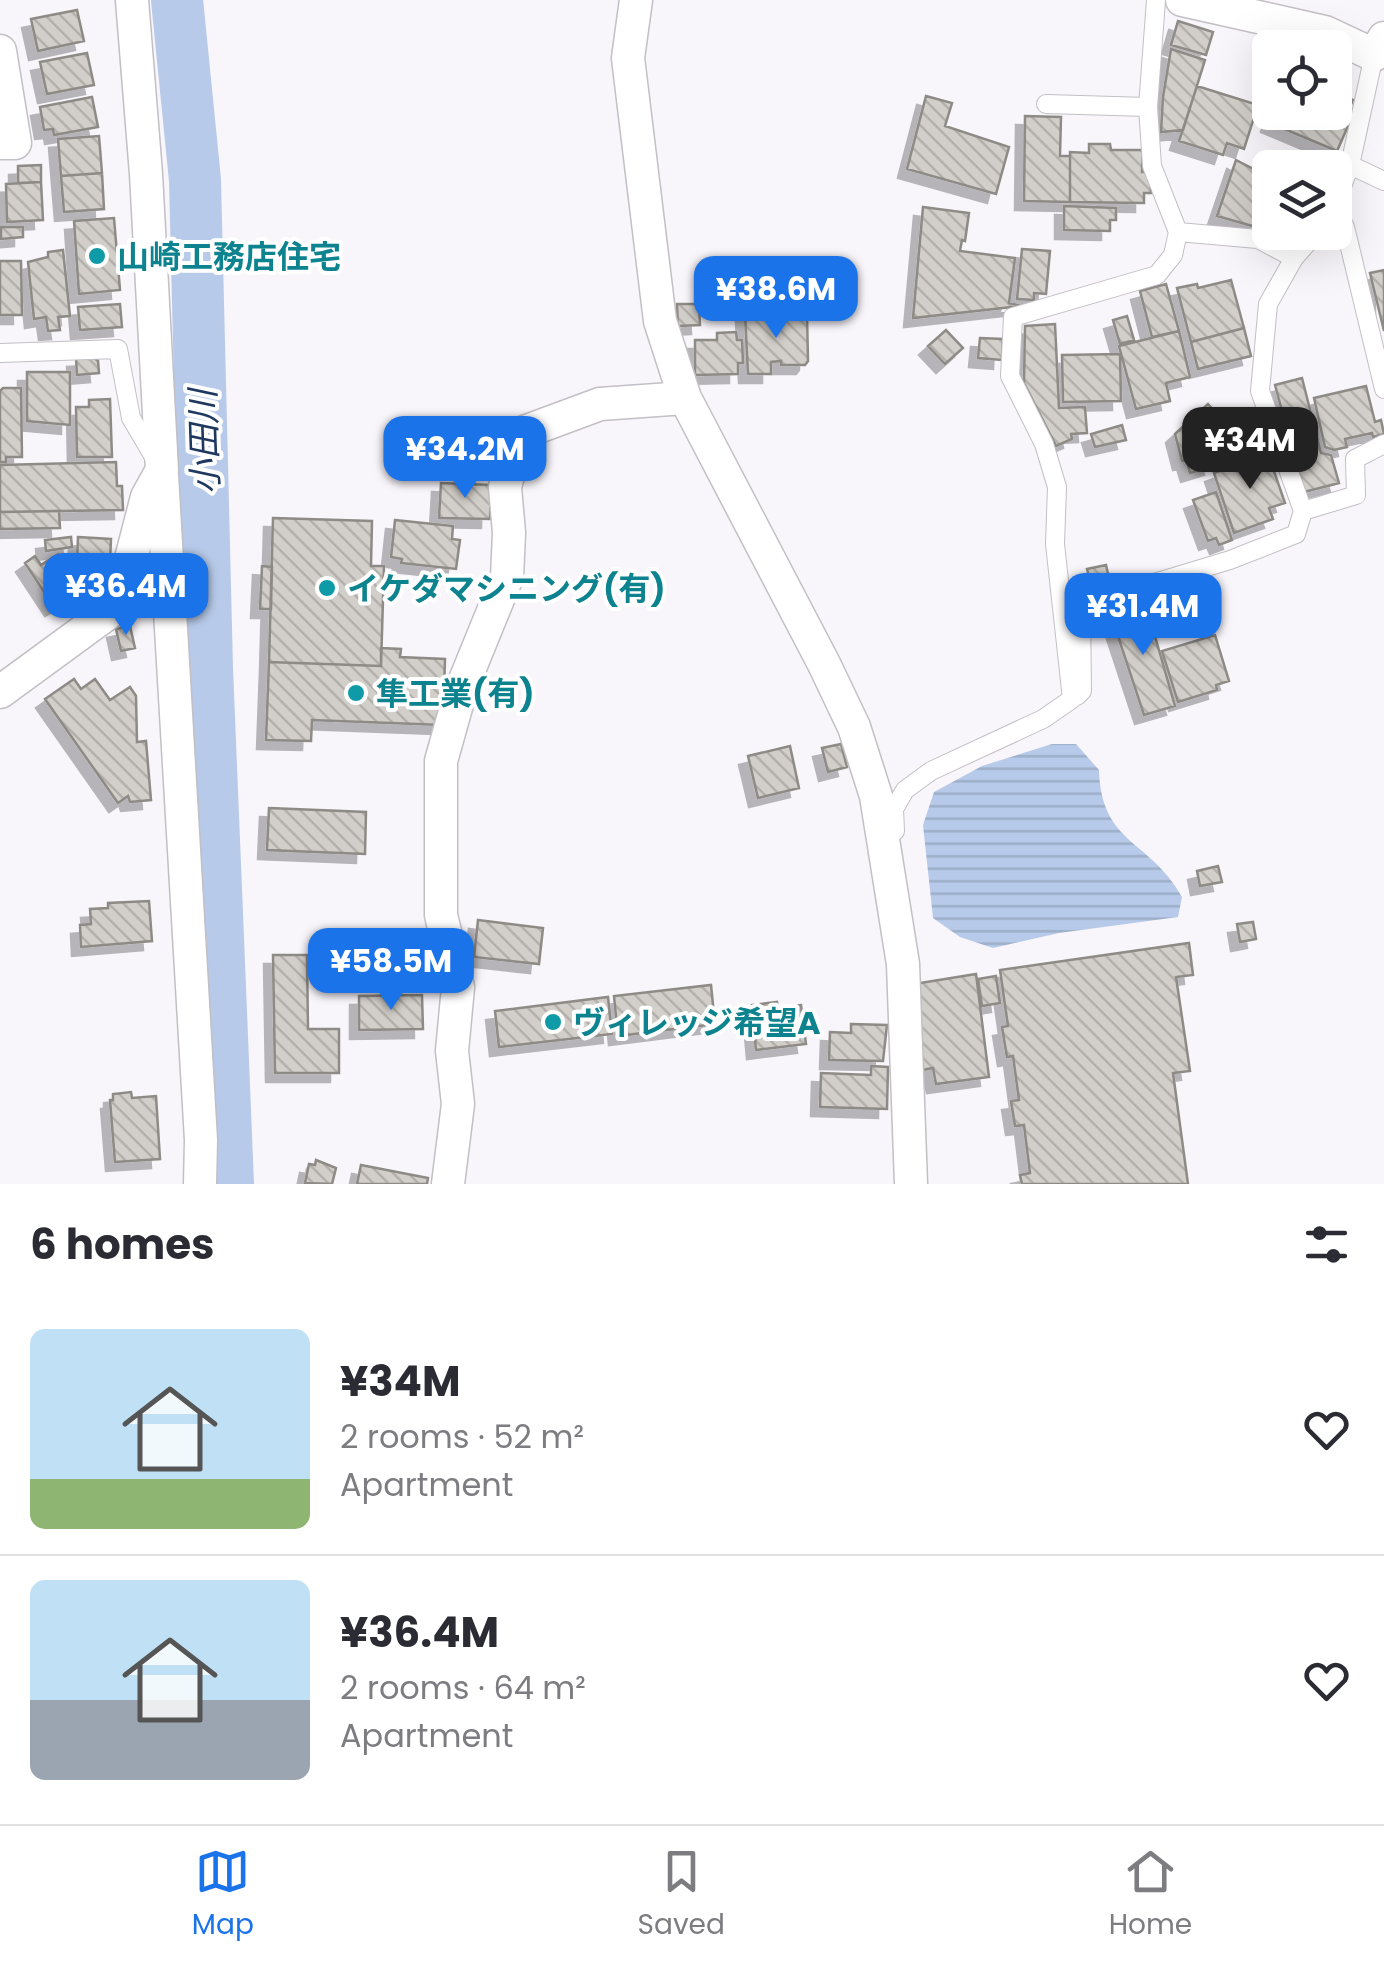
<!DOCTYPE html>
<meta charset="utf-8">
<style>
body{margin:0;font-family:Poppins,"Noto Sans JP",sans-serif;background:#f2f2f3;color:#2b2b33;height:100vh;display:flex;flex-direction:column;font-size:38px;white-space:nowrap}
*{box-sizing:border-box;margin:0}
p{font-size:32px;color:#7c7c81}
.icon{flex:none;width:55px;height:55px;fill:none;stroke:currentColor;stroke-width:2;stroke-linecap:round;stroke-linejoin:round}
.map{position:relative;height:1184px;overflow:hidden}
.drawer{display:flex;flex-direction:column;background:#fff;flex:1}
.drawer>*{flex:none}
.fabs{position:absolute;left:1252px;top:30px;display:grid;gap:20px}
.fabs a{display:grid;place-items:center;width:100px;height:100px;border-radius:15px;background:#fff;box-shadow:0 10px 40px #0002;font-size:50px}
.price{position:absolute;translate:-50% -85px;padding:0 22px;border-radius:20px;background:#1a73e8;color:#fff;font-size:32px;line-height:65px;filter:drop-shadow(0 2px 5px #0008)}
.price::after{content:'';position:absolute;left:50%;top:60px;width:30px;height:22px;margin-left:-15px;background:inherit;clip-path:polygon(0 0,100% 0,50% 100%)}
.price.on{background:#222;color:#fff}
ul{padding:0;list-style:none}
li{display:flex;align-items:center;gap:30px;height:250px;padding:0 30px}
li+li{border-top:2px solid #e1e1e2}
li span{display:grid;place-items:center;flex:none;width:280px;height:200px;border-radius:15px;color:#555}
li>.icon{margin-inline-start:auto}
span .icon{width:120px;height:120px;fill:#fffc;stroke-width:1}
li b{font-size:42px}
h2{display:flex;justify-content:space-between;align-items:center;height:120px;padding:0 30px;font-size:42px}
.menu{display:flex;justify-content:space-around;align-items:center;height:140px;border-top:2px solid #e1e1e2;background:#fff;font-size:28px;color:#7c7c81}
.menu a{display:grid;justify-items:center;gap:5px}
.menu .on{color:#1a73e8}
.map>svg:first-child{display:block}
.water{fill:url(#water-rules)}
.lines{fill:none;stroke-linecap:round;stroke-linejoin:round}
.river{stroke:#b7cae9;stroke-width:52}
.building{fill:url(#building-back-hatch);stroke:#8e8b86;stroke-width:2.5;filter:url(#shadow)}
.service-casing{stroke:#c2bfc5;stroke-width:20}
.minor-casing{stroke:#c2bfc5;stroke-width:35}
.service{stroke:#fff;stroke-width:18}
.minor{stroke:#fff;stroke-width:32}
.culture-dot{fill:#0f9aa8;stroke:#fff;stroke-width:4}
.labels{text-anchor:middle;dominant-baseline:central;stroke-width:8;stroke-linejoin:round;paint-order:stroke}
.culture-label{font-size:32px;font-weight:bold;fill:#0d838f;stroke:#fff;text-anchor:start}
.water-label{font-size:35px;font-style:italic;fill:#1f3860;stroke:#fff}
</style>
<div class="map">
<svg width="1384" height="1184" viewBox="0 0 1384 1184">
<defs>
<pattern id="water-rules" width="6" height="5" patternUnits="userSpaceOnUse" patternTransform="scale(2.5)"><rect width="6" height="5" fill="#b7cae9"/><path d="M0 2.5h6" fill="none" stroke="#9daec8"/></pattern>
<pattern id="building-back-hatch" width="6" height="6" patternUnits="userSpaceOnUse" patternTransform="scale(2.5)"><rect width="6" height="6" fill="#d2cec9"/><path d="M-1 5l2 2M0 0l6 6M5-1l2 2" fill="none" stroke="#b4b1ad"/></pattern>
<filter id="shadow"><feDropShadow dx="-9" dy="9" stdDeviation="0" flood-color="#0004"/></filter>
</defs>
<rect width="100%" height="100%" fill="#f8f5fb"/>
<path class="water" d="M1052,744H1076L1099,770C1101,845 1150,839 1182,897L1178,917L1059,933L993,948L960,937L933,918L923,825L934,792L982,766Z"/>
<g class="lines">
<path class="river" d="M177,0L195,180L207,668L228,1184"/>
</g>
<path class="building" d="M77,10L84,41L38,51L31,19Z
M1178,21L1213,32L1206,55L1171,45Z
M1171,49L1205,60L1183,130L1161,132L1163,97Z
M87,53L94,85L47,94L40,62Z
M1197,86L1258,105L1244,149L1227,143L1223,155L1179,141Z
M1335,93L1353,100L1343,123L1348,126L1337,151L1270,123L1274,112H1335Z
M926,96L952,103L945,126L1009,147L996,194L907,169Z
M92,97L98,127L54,135L53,129L44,130L40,107Z
M1025,116L1061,117L1060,156H1070V202L1024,201Z
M99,136L102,173L61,176L58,139Z
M1089,144H1110L1111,150H1143L1142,172H1151V193H1144V203L1070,202V152L1089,153Z
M1236,160L1265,175L1262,180L1270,184V231L1217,216Z
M41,165V182L18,183V166Z
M102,173L104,209L64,212L61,176Z
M41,182L43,220L7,222L6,184Z
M1064,206L1116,208V220H1110V231L1064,230Z
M923,207L969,213L965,241L962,240L960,251L1015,258L1009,303L1021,306L913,318Z
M114,218L120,290L79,294L74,221Z
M1,227H23V237L1,239Z
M1022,249L1050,251L1046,294L1034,293V300L1017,299Z
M63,250L70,316L58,317L60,330L48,331L46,317L34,319L28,262L48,257V252Z
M0,261H21L22,315H0Z
M1384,270V331L1370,273Z
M1231,280L1244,328L1191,342L1177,288L1197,284L1198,288Z
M1166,284L1179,331L1152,337L1140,291Z
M120,304L122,327L80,330L78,307Z
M677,304H699L700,325L678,326Z
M745,313H807L808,361L805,365H781V361L771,362V374H748Z
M1127,316L1134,340L1120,344L1113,320Z
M1055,324L1059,408L1085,407L1087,433L1071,434L1072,439L1056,446L1024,383L1025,326Z
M1244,328L1251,356L1198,369L1191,342Z
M946,330L963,348L945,364L928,346Z
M1179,331L1190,377L1166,383L1170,401L1136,409L1119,346Z
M736,332L737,340H742L743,363H738V374L695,375V340H717V333Z
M980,338L1003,339L1002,360L978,358Z
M1120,354L1121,401L1063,402L1062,355Z
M93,357L98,361L99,373L77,375L76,358Z
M27,372H70V425L27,421Z
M1302,378L1321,453L1331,455L1339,483L1304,492L1275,385Z
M1366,386L1375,422L1381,420L1384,434L1373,437L1372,433L1345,439L1347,447L1334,450L1325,447L1314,398Z
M3,388H21L22,457H6V462H0V391Z
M110,399L112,457H77L76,407H89V400Z
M1208,404L1219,416L1202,431L1213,466L1190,473L1186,460L1182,461L1175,434Z
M1258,417L1264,436L1249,441L1243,422Z
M1122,425L1126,440L1095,447L1091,434Z
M1268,454L1285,503L1269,508L1273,519L1234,533L1214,473Z
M116,462L117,486H122L123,510L0,512V465Z
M441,483L491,485L490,519L439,518Z
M1216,492L1232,540L1219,545L1216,538L1208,541L1193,500Z
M59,511L60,528L0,529V512Z
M273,518L372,521L371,566H384L381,666L269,662Z
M395,520L453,526L452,539L460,540L456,569L401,563L402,559L391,557Z
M71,537L72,547L46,551L45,540Z
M78,537L111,539L109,585H103V590L76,589Z
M58,554L71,574L63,579L74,595L54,607L25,563L35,556L41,565Z
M1106,565L1111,587L1093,592L1087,569Z
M262,566L272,567L271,609H260Z
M1138,602L1139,607L1146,605L1175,706L1144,715L1111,615L1114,614L1113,610Z
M130,626L135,648L121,651L116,629Z
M1215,635L1229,681L1216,685L1217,690L1178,702L1162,651Z
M381,648L401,649L400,657L445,659L443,725L312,720L311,741L266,740L269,662L381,666Z
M74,679L81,689L95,679L110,700L130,687L136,696L137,742L146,741L151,800L130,802L128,796L118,803L45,699Z
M841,744L847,767L828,772L822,748Z
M790,746L799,788L758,798L748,756Z
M269,808L366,812L365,854L267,850Z
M1218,866L1222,882L1200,886L1197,871Z
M149,901L152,941L81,947L80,925L91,924L90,909L108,908V903Z
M478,920L543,928L539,964L474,957Z
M1253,922L1256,939L1240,942L1237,924Z
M1189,943L1193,975L1176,977L1190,1071L1173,1073L1188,1184H1022L1020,1175L1030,1173L1024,1125L1015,1126L1011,1101L1019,1100L1013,1056L1007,1057L1002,1027L1008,1026L1000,970Z
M273,955H307L308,1029H339V1073H275Z
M976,974L989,1077L936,1084L933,1068L922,1070L914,984Z
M996,976L1000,1003L982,1006L978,979Z
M711,985L715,1024L618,1036L614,996Z
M422,995L423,1029L359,1030V996Z
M608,997L612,1034L499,1047L495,1011Z
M777,1002L778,1007L801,1005L806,1044L756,1050L752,1005Z
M851,1024L887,1025L883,1061L829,1060L830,1032L851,1033Z
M871,1066L888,1067L887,1109L820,1107L821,1073L871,1075Z
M131,1092L132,1098L156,1096L160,1159L115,1162L110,1100H113V1094Z
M316,1160L336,1168L332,1184L305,1183L309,1164L315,1165Z
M361,1165L428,1178L427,1184H357Z"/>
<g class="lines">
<g class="service-casing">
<path id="service" d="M1046,104L1148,107
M1350,165L1384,181
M1335,205L1350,165L1374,55
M1335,210L1345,227L1384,389
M1178,232L1258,239L1294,258
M0,353L118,349L131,418L154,457
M1303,511L1260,391L1268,304L1294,258L1317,232
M1077,696L1082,691L1081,610L1121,593L1230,560L1296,534L1303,511L1356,495L1355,459L1384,444
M895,831L894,809L905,790L931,771L1043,719L1072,699L1055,544L1057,487L1044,444L1010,376L1013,317L1157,275L1173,255L1178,232L1152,166L1148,107L1156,0"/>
</g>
<g class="minor-casing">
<path id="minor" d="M636,0L628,58L660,321L685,398L824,664L854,727L876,796L903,964L911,1184
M1182,0L1325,32L1374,55L1384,38
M0,51L15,143H0
M162,475L201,1140L200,1184
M0,692L119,605L147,497L162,470L146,174L132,0
M448,1184L458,1104L452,1051L458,987L441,915V761L461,690L507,577L509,533L505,487L519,434L600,404L685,398"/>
</g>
<use href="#service" class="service"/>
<use href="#minor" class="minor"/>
</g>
<g class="culture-dot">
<circle cx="97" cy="256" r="10"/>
<circle cx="327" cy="588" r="10"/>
<circle cx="356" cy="693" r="10"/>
<circle cx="553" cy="1022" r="10"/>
</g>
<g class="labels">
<g class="culture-label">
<text x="117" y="256">山崎工務店住宅</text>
<text x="347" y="588">イケダマシニング(有)</text>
<text x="376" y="693">隼工業(有)</text>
<text x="573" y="1022">ヴィレッジ希望A</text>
</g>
<g class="water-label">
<text transform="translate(204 442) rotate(-92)">小田川</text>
</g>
</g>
</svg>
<div class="fabs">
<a><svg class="icon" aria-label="locate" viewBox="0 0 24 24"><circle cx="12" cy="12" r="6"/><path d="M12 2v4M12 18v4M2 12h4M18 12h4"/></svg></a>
<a><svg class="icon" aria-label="layers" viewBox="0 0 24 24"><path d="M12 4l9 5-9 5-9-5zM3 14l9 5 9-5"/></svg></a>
</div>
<b class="price" style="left:776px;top:341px">¥38.6M</b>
<b class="price on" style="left:1250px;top:492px">¥34M</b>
<b class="price" style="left:465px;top:501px">¥34.2M</b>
<b class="price" style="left:126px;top:638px">¥36.4M</b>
<b class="price" style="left:1143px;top:658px">¥31.4M</b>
<b class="price" style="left:391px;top:1013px">¥58.5M</b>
</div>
<section class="drawer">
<h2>6 homes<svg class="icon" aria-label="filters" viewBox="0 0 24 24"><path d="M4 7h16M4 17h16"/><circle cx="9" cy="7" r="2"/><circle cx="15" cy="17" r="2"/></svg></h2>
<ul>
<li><span style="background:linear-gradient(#bfe0f5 75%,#8fb573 0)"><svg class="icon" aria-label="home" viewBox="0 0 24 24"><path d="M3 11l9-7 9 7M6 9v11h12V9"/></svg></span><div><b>¥34M</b><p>2 rooms · 52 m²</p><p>Apartment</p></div><svg class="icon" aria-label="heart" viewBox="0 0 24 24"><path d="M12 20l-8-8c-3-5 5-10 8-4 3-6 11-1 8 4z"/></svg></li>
<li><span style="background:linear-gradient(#bfe0f5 60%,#9aa5b1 0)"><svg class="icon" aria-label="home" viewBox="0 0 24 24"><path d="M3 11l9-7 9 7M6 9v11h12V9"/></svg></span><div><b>¥36.4M</b><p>2 rooms · 64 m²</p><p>Apartment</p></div><svg class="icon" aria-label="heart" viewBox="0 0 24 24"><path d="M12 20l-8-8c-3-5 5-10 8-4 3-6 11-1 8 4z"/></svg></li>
</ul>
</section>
<nav class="menu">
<a class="on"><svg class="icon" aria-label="map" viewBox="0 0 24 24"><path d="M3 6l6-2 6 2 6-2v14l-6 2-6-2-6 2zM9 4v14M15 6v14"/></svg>Map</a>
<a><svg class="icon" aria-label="saved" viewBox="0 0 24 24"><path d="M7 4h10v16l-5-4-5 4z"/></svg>Saved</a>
<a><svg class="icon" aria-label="home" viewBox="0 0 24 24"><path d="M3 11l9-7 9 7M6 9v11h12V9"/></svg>Home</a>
</nav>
